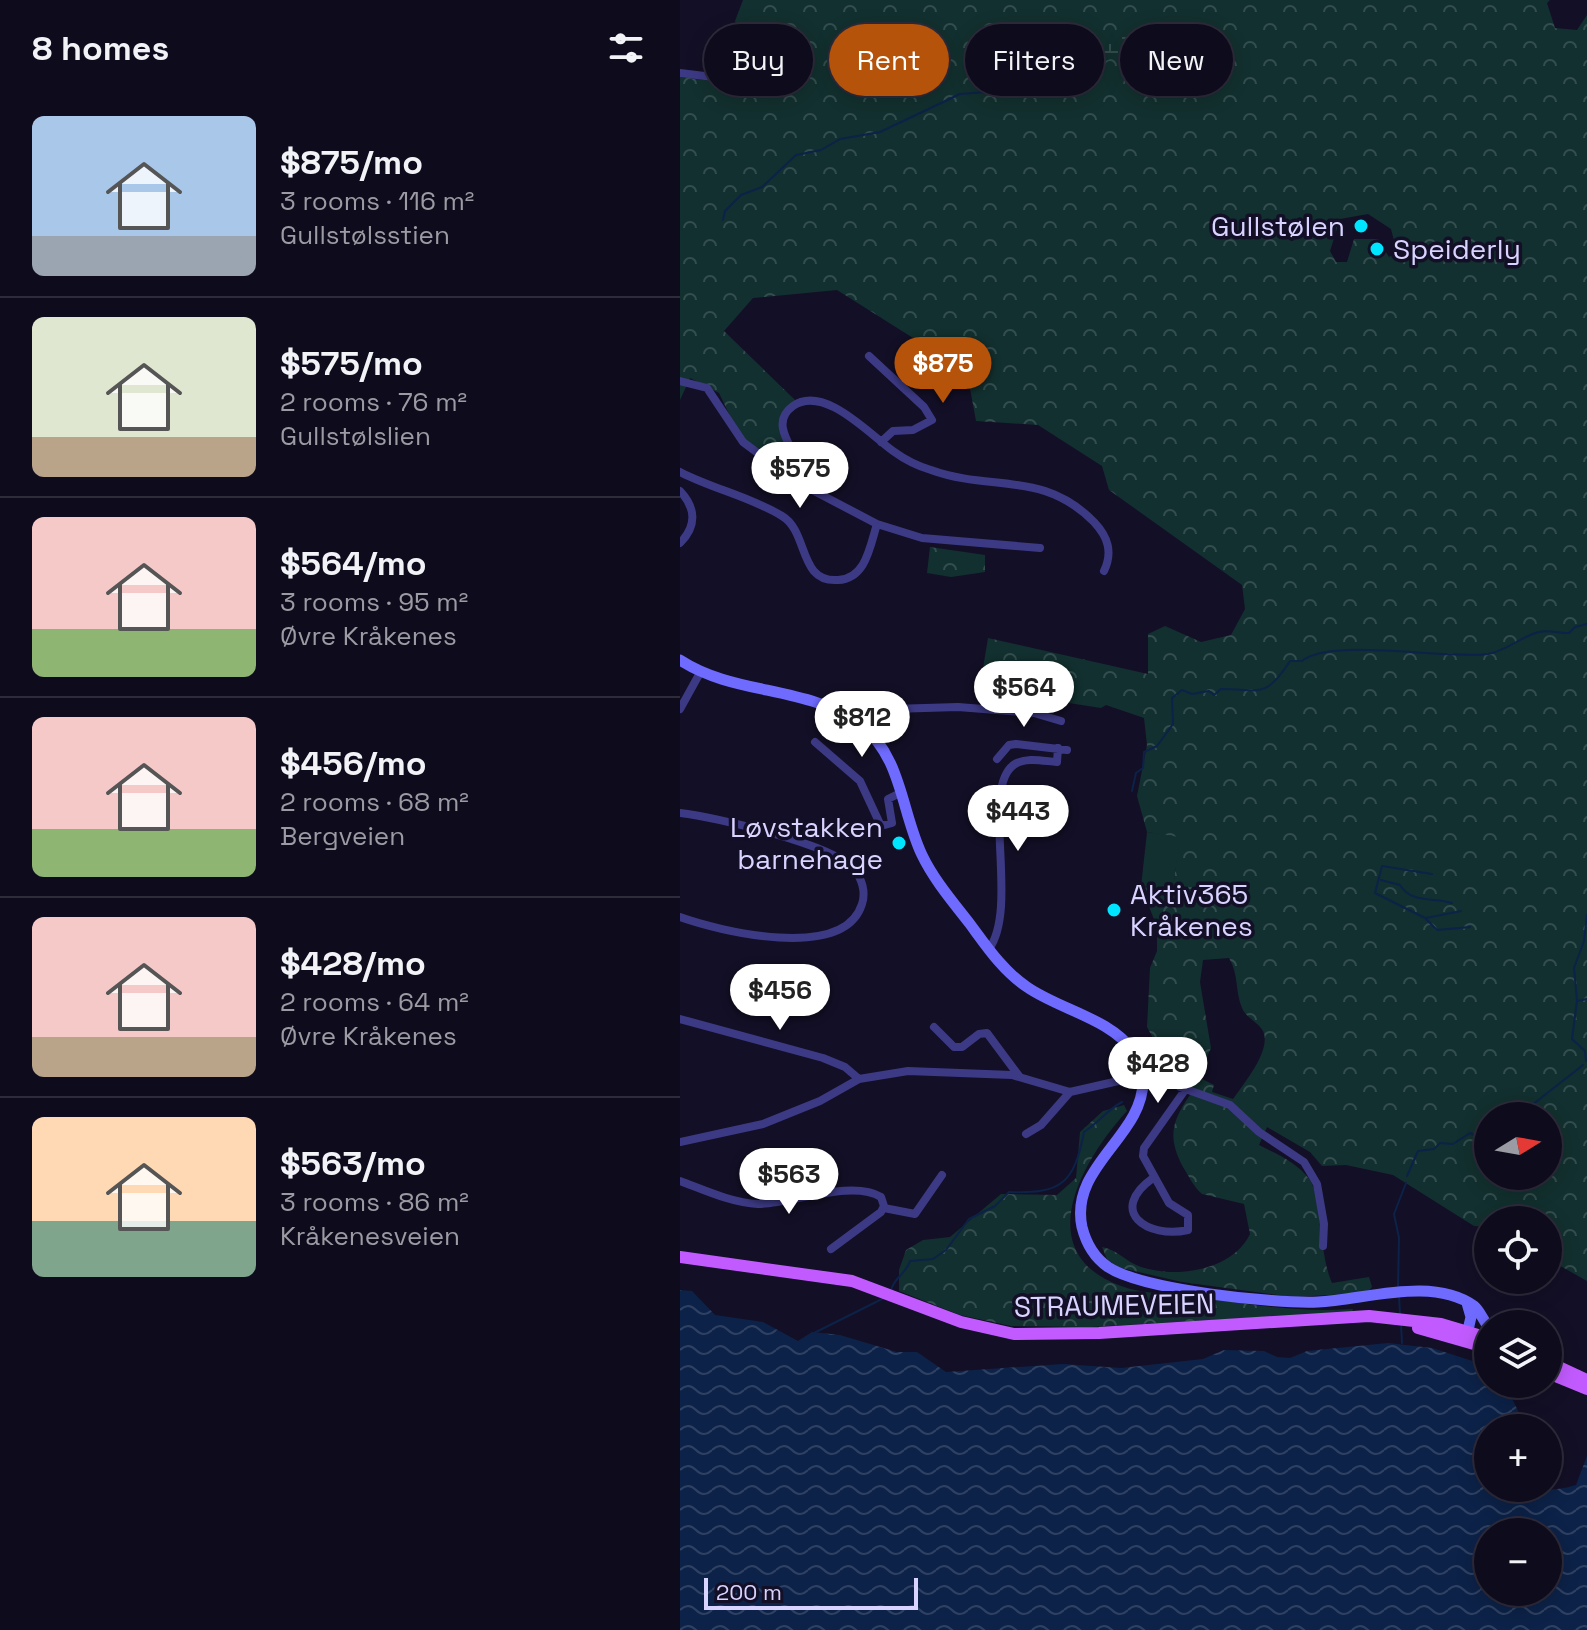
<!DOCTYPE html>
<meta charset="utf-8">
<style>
body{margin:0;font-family:"Space Grotesk",sans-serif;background:#171425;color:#f1f3f6;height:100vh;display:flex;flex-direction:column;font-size:30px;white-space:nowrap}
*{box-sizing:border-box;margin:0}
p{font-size:26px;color:#9b9ba3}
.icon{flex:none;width:44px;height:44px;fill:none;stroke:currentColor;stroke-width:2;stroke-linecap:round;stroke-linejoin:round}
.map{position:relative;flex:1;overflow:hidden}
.side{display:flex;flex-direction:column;background:#0e0b1c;width:680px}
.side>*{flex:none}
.top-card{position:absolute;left:24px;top:24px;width:760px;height:72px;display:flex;gap:16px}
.needle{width:52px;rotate:79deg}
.fabs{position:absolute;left:794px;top:1102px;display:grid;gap:16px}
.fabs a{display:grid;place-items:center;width:88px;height:88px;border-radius:50%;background:#0e0b1c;box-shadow:0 4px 20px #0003,0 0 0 2px #2e2b3b;font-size:40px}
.scale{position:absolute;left:24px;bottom:20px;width:214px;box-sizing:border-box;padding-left:8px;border:4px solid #d9d4ff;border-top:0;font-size:22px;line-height:28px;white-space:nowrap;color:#d9d4ff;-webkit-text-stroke:6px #130f26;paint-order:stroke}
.price{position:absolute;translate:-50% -68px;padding:0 18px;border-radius:28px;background:#fff;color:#222;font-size:26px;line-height:52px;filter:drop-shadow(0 2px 4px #0008)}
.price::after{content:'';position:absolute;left:50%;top:48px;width:24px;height:18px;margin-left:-12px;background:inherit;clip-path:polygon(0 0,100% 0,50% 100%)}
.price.active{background:#b45309;color:#fff}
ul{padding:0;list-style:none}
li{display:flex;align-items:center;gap:24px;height:200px;padding:0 32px}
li+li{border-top:2px solid #2e2b3b}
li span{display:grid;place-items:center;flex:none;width:224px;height:160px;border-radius:12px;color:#555}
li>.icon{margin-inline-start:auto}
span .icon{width:96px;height:96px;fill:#fffc;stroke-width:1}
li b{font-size:34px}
h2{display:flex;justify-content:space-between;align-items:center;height:96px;padding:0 32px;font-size:34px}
.pill{padding:0 28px;border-radius:36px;background:#0e0b1c;box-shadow:0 4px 20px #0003,0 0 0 2px #2e2b3b;font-size:28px;line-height:72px}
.pill.active{background:#b45309;color:#fff}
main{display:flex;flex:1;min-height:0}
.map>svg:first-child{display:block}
.grass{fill:#12302f}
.forest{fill:url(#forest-crowns);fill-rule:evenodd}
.wetland{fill:url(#wetland-marsh)}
.water{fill:url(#water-waves);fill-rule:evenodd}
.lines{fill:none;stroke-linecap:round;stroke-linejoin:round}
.stream{stroke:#0c2248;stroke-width:2}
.minor{stroke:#3d3a85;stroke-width:8}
.secondary{stroke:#6f6bff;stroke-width:11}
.primary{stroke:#c25bff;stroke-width:12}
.poi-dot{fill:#00e5ff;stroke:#130f26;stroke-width:3}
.labels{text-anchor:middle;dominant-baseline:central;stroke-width:7;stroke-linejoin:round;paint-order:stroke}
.poi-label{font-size:28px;fill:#d9d4ff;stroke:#130f26;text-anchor:end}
.street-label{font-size:28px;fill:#d9d4ff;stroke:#130f26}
</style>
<main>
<section class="side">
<h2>8 homes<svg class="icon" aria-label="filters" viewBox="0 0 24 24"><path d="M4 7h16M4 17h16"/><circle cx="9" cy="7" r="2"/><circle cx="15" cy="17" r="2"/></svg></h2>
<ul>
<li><span style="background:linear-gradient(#a9c7e8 75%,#9aa5b1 0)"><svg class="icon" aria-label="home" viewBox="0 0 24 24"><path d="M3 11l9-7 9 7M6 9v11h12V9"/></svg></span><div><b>$875/mo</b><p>3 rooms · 116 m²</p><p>Gullstølsstien</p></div></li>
<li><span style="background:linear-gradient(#dfe7d0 75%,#b9a48a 0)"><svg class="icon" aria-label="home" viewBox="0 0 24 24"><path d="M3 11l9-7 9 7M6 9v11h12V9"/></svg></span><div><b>$575/mo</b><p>2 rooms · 76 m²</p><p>Gullstølslien</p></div></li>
<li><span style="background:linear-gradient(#f6c9c9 70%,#8fb573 0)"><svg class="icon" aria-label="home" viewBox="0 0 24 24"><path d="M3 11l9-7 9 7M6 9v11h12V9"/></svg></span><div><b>$564/mo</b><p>3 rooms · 95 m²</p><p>Øvre Kråkenes</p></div></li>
<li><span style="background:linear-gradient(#f6c9c9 70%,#8fb573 0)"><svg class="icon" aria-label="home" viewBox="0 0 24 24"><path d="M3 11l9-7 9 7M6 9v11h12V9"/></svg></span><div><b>$456/mo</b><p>2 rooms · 68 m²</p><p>Bergveien</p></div></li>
<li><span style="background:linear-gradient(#f6c9c9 75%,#b9a48a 0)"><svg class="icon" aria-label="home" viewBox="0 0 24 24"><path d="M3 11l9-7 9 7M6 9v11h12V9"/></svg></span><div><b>$428/mo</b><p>2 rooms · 64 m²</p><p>Øvre Kråkenes</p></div></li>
<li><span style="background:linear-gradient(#ffd9b3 65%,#7fa58c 0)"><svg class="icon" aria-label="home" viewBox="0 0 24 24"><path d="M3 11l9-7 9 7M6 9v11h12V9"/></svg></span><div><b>$563/mo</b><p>3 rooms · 86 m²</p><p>Kråkenesveien</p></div></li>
</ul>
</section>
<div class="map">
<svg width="907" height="1630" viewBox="0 0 907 1630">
<defs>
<pattern id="forest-crowns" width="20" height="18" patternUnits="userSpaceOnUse" patternTransform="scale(2)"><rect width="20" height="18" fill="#12302f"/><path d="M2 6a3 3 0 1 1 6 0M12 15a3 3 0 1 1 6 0" fill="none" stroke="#344d4e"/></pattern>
<pattern id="wetland-marsh" width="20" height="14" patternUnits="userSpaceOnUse" patternTransform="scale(2)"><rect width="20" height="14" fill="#12302f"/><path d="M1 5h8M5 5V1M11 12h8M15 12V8" fill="none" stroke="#344d4e"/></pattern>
<pattern id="water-waves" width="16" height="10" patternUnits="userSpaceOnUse" patternTransform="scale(2)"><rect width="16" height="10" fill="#0c2248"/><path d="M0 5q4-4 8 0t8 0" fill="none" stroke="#2f4163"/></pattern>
</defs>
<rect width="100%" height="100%" fill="#130f26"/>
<path class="grass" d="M467,832L500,836L493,890L461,886Z"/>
<path class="forest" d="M63,0H870L867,3L875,28L897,30L907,15V1281L868,1259V1220H808V1227L794,1226L713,1175L666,1165L642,1166L630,1152L587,1127L579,1145C597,1154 618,1163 630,1180C642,1199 639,1254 652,1283L689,1277L692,1287L687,1293L613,1297L502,1282L437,1267L427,1259L422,1247C438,1250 446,1262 461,1267C497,1279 553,1270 570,1234L564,1204L522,1194C513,1186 509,1176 503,1167C487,1137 492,1121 510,1095L509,1088L480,1051L467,1027L470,968L477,951V927L461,886L493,890L499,837L467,832L457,796L467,745L464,718L426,705L421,708L389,703L388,690L302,674L308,638L468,674V634L485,626L521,642L551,635L565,609L562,585L429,490L422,466L358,425L296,421L287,372L157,290L73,298L44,331L115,400L102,429L115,480L61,439L39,393L10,378L0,400V77C26,80 80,92 66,44C64,36 58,30 55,21ZM688,214L711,229L717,252L709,257L698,239H674L667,262H656L650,251L660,219ZM549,958C559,975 555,991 562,1008C566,1018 578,1022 583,1031C592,1050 564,1083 553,1099L532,1092L534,1085L518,1077L531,1048L520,982L523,960ZM808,1116H868V1176H808Z
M250,547L305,555V572L271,577L247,573Z
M444,1105L447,1111C403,1159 348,1252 441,1286C465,1295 495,1293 520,1297C572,1305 620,1313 673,1309L672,1312L410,1327L331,1326L280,1315L219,1291V1270L226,1250L243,1240L270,1237L321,1194L377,1195L396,1178L400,1132L423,1111Z"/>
<path class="wetland" d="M444,26L452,51L377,79L364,66Z"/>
<path class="water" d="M0,1290L12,1291L35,1315L83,1322L118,1341L132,1332L160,1335L217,1352H237L266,1372L383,1364L441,1368L523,1359L544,1350L584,1351L597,1357L610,1358L627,1351L708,1343L752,1348L808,1366V1384H825L840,1415L833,1428H808V1488C839,1488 867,1494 896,1485L907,1456V1630H0ZM808,1532H868V1592H808Z"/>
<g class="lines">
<path class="stream" d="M43,220L45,211L61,195L82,187L116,155L141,150L160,139L200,132L280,94L306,92L380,66
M452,791L456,773L463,768L464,752L477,746L493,724L492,698L502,690L512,694L529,691L534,695L541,689C579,689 585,700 610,661H622C650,637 764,660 808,654C826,651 842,636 859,632C871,629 878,634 889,633L895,627L907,624
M752,874L702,866L695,893L745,918L757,930L790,927
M701,880L720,885C731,904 755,897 772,903
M746,918L781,911
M897,1001L907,999
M906,1061L905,1051L892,1039L897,1001L894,968L904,941L907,915
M838,1116L903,1065
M727,1176L738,1151L754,1149L760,1143L773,1144L790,1133L800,1138L808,1132
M718,1286L719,1238L714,1214L726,1183
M211,1291C213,1278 226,1274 230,1261L253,1259L266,1250L289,1219L315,1206L329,1192C381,1194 394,1184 404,1132C419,1122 427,1110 442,1102
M719,1296L720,1314
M721,1324L722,1343
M134,1333L204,1298"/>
<path class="minor" d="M0,73L41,78L52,75L62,58L49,31
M189,356L244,407L252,420L233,430L213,431L201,442
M0,381L27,388L63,442L115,481L119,465C113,447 89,423 113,406C144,384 190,435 213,451C224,459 237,466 251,470C312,492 363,470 414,522C428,537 433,552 424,571
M0,472C33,489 71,497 102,516C129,532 118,583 158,580C186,579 190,546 197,524
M115,481L197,524L242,538L360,548
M0,491C16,508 17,526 0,543
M0,709L21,671
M194,737L212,709L278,707L354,713L381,721
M135,742L180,781L201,826L212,823L208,799L222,792
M317,759L329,745L336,744L387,750
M0,813C35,817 152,844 174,869C182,879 186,892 182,904C164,962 39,931 0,917
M309,949C340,906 299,786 335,764C347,757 363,761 377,762L378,748
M0,1019L143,1058L165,1067L179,1079
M254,1027L274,1047H282L299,1034L307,1033L339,1076
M469,1061L484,1069L500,1087L550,1105L579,1132L624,1162L637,1184L644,1224L643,1246
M346,1134L361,1125L390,1092
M0,1142L83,1124L140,1101L179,1079L228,1071L332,1075L390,1092L447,1079
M473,1178C427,1211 467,1239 508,1230V1215L489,1203L463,1156L464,1148L505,1090
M0,1181C24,1190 52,1203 78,1204C111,1204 172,1179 201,1197L204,1206L201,1212L151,1249
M204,1208L235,1214L262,1175"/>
<path class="secondary" d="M0,660C55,696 128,685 181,725C222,757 221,811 242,855C254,880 273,902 290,924C307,947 323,971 347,987C380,1010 430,1018 454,1052
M440 1067a15 15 0 1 1 30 0a15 15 0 1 1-30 0Z
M463,1080C464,1136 389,1166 402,1227C406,1243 415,1258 428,1267C463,1290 594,1304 638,1302C684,1300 752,1276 794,1306C800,1311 803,1320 808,1326
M787,1303L791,1317L788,1330L792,1337"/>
<path class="primary" d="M0,1257L172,1281L281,1322L334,1334L419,1333L689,1316L761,1324L808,1338
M738,1328L808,1348
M868,1362L907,1380
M868,1373L907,1389"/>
</g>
<g class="poi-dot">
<circle cx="681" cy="226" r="8"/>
<circle cx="697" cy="249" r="8"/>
<circle cx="219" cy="843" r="8"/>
<circle cx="434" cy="910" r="8"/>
</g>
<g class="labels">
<g class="poi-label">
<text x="665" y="226">Gullstølen</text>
<text x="713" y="249" text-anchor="start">Speiderly</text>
<text x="203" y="827">Løvstakken<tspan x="203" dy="32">barnehage</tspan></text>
<text x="450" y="894" text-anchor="start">Aktiv365<tspan x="450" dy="32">Kråkenes</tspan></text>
</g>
<g class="street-label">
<text transform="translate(434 1305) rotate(-1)">STRAUMEVEIEN</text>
</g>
</g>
</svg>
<div class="fabs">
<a><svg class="needle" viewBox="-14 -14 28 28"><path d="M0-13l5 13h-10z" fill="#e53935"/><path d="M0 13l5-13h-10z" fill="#9b9ba3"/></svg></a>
<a><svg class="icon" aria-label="locate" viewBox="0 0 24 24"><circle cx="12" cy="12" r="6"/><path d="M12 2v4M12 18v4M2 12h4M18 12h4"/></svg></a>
<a><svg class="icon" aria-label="layers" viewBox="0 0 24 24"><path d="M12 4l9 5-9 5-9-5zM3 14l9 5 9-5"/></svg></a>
<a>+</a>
<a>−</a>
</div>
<div class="scale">200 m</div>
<b class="price active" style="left:263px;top:405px">$875</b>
<b class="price" style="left:120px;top:510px">$575</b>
<b class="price" style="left:344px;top:729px">$564</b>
<b class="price" style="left:182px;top:759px">$812</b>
<b class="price" style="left:338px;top:853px">$443</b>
<b class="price" style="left:100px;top:1032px">$456</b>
<b class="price" style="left:478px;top:1105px">$428</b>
<b class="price" style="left:109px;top:1216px">$563</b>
<div class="top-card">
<a class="pill">Buy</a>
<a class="pill active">Rent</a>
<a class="pill">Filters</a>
<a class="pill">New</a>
</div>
</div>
</main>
